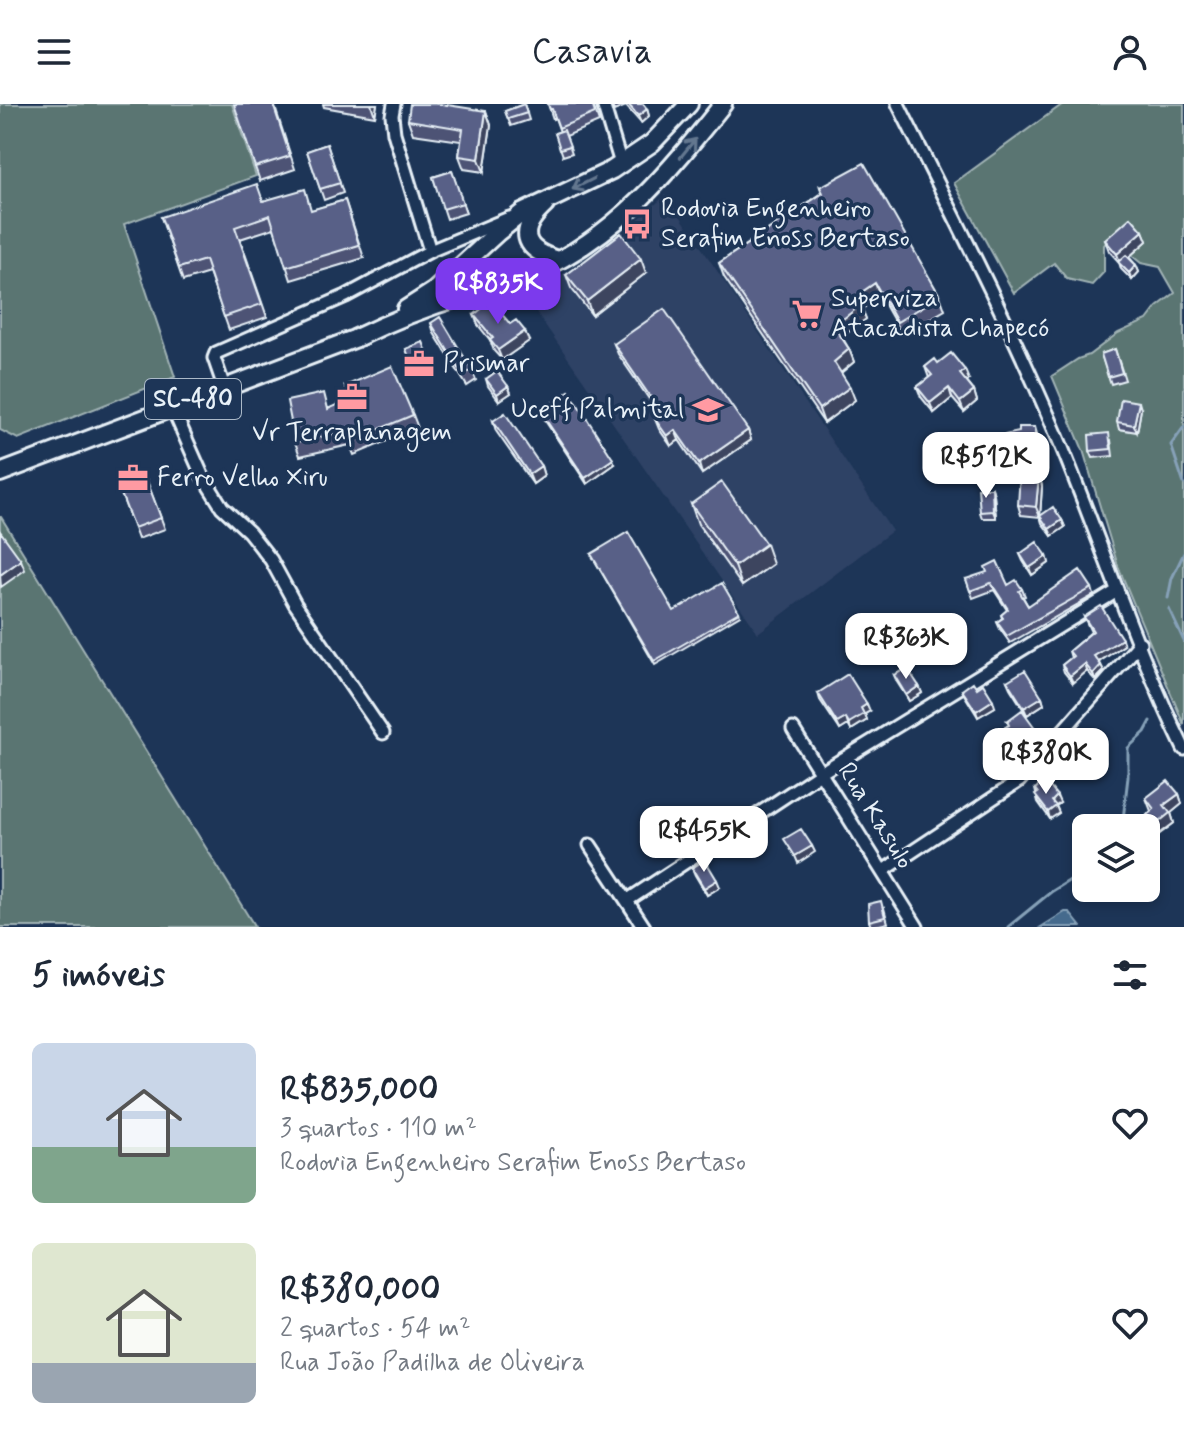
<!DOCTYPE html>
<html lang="pt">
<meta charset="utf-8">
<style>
body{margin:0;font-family:Mynerve,sans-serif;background:#f2f2f3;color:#1f2937;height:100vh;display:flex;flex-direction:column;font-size:30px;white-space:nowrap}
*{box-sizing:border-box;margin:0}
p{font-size:26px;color:#747a83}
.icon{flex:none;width:44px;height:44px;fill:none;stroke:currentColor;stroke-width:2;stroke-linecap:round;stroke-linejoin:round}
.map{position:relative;height:823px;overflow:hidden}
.side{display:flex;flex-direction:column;background:#fff;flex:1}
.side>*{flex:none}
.controls{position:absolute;left:1072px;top:710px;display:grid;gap:16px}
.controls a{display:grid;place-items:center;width:88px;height:88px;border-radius:12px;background:#fff;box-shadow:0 4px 12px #0003;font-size:40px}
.price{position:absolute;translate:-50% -68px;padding:0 18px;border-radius:16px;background:#fff;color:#222;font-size:26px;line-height:52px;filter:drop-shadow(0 2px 4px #0008)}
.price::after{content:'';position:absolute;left:50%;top:48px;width:24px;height:18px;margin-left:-12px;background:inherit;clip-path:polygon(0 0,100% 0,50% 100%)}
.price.active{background:#7c3aed;color:#fff}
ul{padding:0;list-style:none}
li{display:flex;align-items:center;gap:24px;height:200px;padding:0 32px}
li span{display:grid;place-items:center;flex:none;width:224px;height:160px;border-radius:12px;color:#555}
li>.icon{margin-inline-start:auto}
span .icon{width:96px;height:96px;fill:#fffc;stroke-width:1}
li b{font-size:34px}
h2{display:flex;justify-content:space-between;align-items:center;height:96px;padding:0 32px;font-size:34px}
header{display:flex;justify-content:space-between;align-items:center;height:104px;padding:0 32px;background:#fff;font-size:36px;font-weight:600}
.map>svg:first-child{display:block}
.built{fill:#2f4265}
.green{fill:#5a7572;stroke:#a1b3b5;stroke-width:2}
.water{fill:#456b8d;stroke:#86a1b8;stroke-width:2}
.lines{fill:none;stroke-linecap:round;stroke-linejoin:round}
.stream{stroke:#86a1b8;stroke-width:3}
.minor-casing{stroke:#e8f1f8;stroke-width:17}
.primary-casing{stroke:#e8f1f8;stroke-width:22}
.minor{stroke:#1d3557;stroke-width:11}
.primary{stroke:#1d3557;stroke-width:16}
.wall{fill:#4d5374;stroke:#e8f1f8;stroke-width:2}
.shaded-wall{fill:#3e445e;stroke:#e8f1f8;stroke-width:2}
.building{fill:#596187;stroke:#e8f1f8;stroke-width:2}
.oneway{stroke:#64778f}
.labels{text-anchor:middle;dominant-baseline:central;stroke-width:7;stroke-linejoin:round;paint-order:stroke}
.shield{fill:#1d3557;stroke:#abb9c8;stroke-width:2}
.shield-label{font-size:24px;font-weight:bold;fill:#e8f1f8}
.poi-label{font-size:26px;fill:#e8f1f8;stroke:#1d3557;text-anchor:start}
.street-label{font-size:26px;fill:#e8f1f8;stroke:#1d3557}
</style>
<header><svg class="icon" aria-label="menu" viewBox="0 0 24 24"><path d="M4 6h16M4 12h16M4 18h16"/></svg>Casavia<svg class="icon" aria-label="person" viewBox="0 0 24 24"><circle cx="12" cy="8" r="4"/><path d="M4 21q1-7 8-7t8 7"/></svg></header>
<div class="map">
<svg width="1184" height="823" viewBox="0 0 1184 823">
<rect width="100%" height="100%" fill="#1d3557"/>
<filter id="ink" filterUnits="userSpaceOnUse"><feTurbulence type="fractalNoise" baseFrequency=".0125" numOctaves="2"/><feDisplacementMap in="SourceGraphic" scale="16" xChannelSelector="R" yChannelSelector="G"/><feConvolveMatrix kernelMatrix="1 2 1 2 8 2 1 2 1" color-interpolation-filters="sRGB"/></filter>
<g filter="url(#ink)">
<path class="built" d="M666,91L892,427L758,529L521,186L559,172L595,153Z"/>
<path class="green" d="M0,0H232L256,72L124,120L175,273L18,335L0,326Z
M1063,0H1184V621L1118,462L1083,346L1052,272L1078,255L1089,251L1118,229L1147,216L1157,203L1175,189L1160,163L1141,159L1110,134L1104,141V168L1092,181L1067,175L1054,159L1014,189L954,79Z
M0,413H1L255,823H0Z"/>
<path class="water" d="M1065,808H1069L1081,823H1041Z"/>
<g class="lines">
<path class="stream" d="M1184,323L1171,341L1184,380
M1168,494L1172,474L1184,449
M1169,505L1184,537
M1122,724L1128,673V644L1145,628L1151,617
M1008,823L1051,788L1086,766"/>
<g class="minor-casing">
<path id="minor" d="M394,0L392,11L394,29L430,147
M603,0L621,60
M898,0C955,114 1014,228 1063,346C1104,446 1137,548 1184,645
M224,283L214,254L216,249L346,192L430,147L509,114
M172,303L202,371L222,403L249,428L271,456L295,500L383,629
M793,625L917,823
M590,741L644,823
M883,767L1019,677L1140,539
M628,796L822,668L1117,487"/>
</g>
<g class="primary-casing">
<path id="primary" d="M545,101C518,126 521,145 558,156
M406,205L434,187L497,129L522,109L612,66L652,39L689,0
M0,369L354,235C389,218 426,203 463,192C486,185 510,179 533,169C615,134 669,68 723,0"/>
</g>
<use href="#minor" class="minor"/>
<use href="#primary" class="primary"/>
</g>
<path class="wall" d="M274,0L295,65L260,77L255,63Z
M323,0H377L375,12L324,3Z
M524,0L529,16L511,22L505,7Z
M548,0L594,4L599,18L566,32L572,49L563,52L555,29L560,28L555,14L553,15Z
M611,0H643L647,5L649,12L641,19L626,2L614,7Z
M486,7L491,21L484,68L464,65L459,52L461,37L413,30L408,16Z
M327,40L343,89L324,96L307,47Z
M452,67L466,109L447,115L433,73Z
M820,83L940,192L945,206L902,231L880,192L862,205L866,215L842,233L849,245L854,258L841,269L855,296L824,319L724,173L719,159L822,89Z
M345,96L364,154L291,176L274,124L240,135L267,213L229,226L209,169L183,177L161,113L263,97L312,106Z
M1143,127L1147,137L1129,153L1136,161L1139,168L1132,176L1121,165L1119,158L1109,147L1105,136Z
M646,169L592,211L571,184L566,171Z
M474,211L510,220L529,237L502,256L494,247L490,236L478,221Z
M431,219L472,266L476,276L467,282L434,229Z
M423,238L432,263L416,270L406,245Z
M614,240L748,326L751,336L702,370L679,336L671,342L659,325L655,315L660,311L618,250Z
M1115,245L1125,276L1111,280L1101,250Z
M938,259L969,276L967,278L974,287L977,297L964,308L952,294L934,309L921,293L917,283L929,274L925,263Z
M486,275L508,282L511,289L499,297L488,282Z
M345,282L413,311L418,324L354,351L350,341L300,352L295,338L330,304L350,295Z
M1141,305L1137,328L1119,325L1117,318Z
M540,307L615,360L587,380L542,312Z
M493,317L541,362L544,372L533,380L496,327Z
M1037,330V341H1025L1024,356H1018L1019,374H1009L1007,368L1006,348L991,352L986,335Z
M1111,336L1113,352L1093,354L1090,347Z
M144,369L165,425L138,435L117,379Z
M1039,371L1042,382L1040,413L1021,411L1018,401Z
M992,384L994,391L996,414H982L980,408Z
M691,400L773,460L742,482L698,420Z
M1040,412L1062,416L1065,423L1052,432L1042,419Z
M591,450L674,507L739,508L740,511L655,561Z
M1020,450L1047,452L1049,459L1032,471L1023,457Z
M966,475L1008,481L1022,485L1025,492L1023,493L1028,502L1092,484L1094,491L1010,539L1000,525L997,518L1002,514L1001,511L1007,506L994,486L973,494Z
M1084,513L1124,541L1099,558L1104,567L1095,576L1087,567L1073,579L1064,568L1062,561L1071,554L1069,547L1091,528Z
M894,571L919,582L922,589L909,597L897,578Z
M1007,577L1042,593L1044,600L1027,611L1010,584Z
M977,584L995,603L978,613L965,592L962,586Z
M818,589L870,607L865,610L867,616L851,626L848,621L840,626L820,596Z
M1007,617L1038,628L1042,638L1029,648L1024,641L1017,646L1008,635L1004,624L1009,621Z
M1035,685L1060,699L1056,702L1059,709L1050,715L1038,698Z
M1179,690L1182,700L1171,709L1174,719L1158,731L1151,721L1147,711L1151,707L1146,694Z
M692,764L720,783L707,791L695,771Z
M884,804L888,819L871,823L869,817Z"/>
<path class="shaded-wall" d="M371,0H377L375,12Z
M647,5L649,12L641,19L638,12Z
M486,7L491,21L484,68L479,55Z
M1143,127L1147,137L1121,160L1117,150Z
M641,155L646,169L592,211L587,197Z
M1136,161L1139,168L1132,176L1129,169Z
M875,179L880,192L862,205L866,215L839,235L834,222L856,192Z
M525,227L529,237L502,256L498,246Z
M849,245L854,258L838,271L834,258Z
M965,266L969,276L964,280L960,270Z
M508,282L511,289L499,297L497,290Z
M850,283L855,296L824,319L819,305Z
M949,284L952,294L934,309L930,299Z
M974,287L977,297L964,308L960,298Z
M1139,298L1141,305L1137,328L1134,321Z
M1035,323L1037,330V341L1035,335Z
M675,326L679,336L671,342L667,332Z
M748,326L751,336L702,370L699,360Z
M1022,335L1025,341L1024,356L1021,349Z
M1016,350L1018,356L1019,374L1016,367Z
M613,355L615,360L587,380L585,374Z
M541,362L544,372L533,380L529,370Z
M1039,371L1042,382L1040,413L1036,403Z
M992,384L994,391L996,414L993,407Z
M1062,416L1065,423L1052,432L1049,425Z
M766,440L773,460L742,482L735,462Z
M1047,452L1049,459L1032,471L1029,464Z
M21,456L25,466L1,483L0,471Z
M1122,535L1124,541L1097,559L1094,552Z
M1085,560L1087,567L1073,579L1070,572Z
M1101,561L1104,567L1095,576L1093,570Z
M919,582L922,589L909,597L906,591Z
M1042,593L1044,600L1027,611L1024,604Z
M993,596L995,603L978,613L976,607Z
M867,600L870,607L865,610L867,616L851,626L849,619L861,604Z
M846,614L848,621L840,626L837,619Z
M1038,628L1042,638L1029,648L1025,637Z
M1020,631L1024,641L1017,646L1013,636Z
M1179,690L1182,700L1171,709L1174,719L1158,731L1155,721L1164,701Z
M1057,692L1060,699L1056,702L1059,709L1050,715L1048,708L1052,697Z
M812,742L815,748L798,759L795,752Z
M717,776L720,783L707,791L704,784Z"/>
<path class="building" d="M234,0H273L290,52L255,63Z
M410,0H441L486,7L479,55L459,52L463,25L408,16Z
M524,0L527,9L508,15L505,7Z
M548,0H592L595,9L559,24L552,5H550Z
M628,0H643L647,5L638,12Z
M564,26L570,42L560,45L555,29Z
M327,40L340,79L320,85L307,47Z
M864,59L940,192L897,218L875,179L856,192L861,201L834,222L849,245L834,258L850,283L819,305L719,159L823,89L820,83Z
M452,67L463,99L443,105L433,73Z
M257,80L263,97L305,85L311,106L345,96L359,141L286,163L270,111L235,123L262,200L224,213L205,156L179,164L161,113Z
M1131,113L1143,127L1117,150L1105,136Z
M621,129L641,155L587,197L566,171Z
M1126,151L1136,161L1129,169L1118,158Z
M491,197L510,220L516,216L525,227L498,246L490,236L493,234L474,211Z
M664,205L748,326L699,360L675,326L667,332L655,315L662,310L614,240Z
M440,213L472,266L463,271L431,219Z
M423,238L430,256L413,263L406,245Z
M1115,245L1122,269L1108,273L1101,250Z
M951,249L965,266L960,270L974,287L960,298L949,284L930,299L917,283L932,271L925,263L935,255L938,259Z
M392,262L413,311L349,338L345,328L295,338L287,297L324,289L328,305L351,295L345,282Z
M497,267L508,282L497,290L486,275Z
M569,287L613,355L585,374L540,307Z
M1121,295L1139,298L1134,321L1117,318Z
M505,309L541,362L529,370L493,317Z
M1019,323H1035V335H1022L1021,349L1016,350V367L1007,368L1005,341L989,346L986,335L1019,328Z
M1109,329L1111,345L1090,347L1089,331Z
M144,369L161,414L134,424L117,379Z
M1020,369L1039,371L1036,403L1018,401Z
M722,378L766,440L735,462L691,400Z
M978,384H992L993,407L980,408Z
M1053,403L1062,416L1049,425L1040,412Z
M0,427L21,456L0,471Z
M628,428L674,507L722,479L739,508L654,557L591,450Z
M1037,438L1047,452L1029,464L1020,450Z
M997,457L1008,481L1016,476L1022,485L1019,487L1028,502L1080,466L1092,484L1007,532L997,518L1003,514L1001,511L1008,505L991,479L970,487L966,475L987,468L985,463Z
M1101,502L1122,535L1094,552L1101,561L1093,570L1085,560L1070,572L1062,561L1073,552L1069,547L1093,527L1084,513Z
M907,564L919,582L906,591L894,571Z
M1025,566L1042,593L1024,604L1007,577Z
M848,570L867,600L861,604L864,610L849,619L846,614L837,619L818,589Z
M973,578L977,584L983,580L993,596L976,607L962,586Z
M1022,606L1038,628L1025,637L1020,631L1013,636L1004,624L1009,621L1007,617Z
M1168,677L1179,690L1164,701L1170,709L1155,721L1147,711L1154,705L1146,694Z
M1042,679L1044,682L1047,679L1057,692L1052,697L1056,702L1048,708L1035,691L1038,689L1035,685Z
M801,725L812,742L795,752L784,735Z
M705,756L717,776L704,784L692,764Z
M881,797L885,813L869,817L868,800Z"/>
<defs><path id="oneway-shaft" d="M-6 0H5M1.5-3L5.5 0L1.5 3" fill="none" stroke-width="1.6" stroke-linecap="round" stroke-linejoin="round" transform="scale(2)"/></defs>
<g class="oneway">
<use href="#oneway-shaft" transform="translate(688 44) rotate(-51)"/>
<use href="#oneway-shaft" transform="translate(583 80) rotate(153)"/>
</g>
</g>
<defs>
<g id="bus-bare" transform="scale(2.4)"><path d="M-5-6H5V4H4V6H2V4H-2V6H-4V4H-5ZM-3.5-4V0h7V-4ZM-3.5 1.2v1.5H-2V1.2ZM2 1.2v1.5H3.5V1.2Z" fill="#ff9aa2" stroke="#1d3557" stroke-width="2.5" paint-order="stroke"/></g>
<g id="supermarket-bare" transform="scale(2.4)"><path d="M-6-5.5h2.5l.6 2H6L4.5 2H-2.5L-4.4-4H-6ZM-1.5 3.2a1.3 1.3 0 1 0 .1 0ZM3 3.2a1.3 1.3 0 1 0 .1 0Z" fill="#ff9aa2" stroke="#1d3557" stroke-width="2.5" paint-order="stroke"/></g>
<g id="office-bare" transform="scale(2.4)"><path d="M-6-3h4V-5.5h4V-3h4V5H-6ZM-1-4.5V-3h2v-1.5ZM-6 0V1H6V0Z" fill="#ff9aa2" stroke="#1d3557" stroke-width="2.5" paint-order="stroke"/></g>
<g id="university-bare" transform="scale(2.4)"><path d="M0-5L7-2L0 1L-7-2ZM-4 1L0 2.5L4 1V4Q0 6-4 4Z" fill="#ff9aa2" stroke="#1d3557" stroke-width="2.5" paint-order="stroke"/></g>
</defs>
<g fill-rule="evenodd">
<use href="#bus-bare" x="637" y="120"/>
<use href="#supermarket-bare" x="807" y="210"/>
<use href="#office-bare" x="419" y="260"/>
<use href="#office-bare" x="352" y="293"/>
<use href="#university-bare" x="708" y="306"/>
<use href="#office-bare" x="133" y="374"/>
</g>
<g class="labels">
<rect class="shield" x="145" y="275" width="96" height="40" rx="6"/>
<g class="shield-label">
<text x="193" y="295">SC-480</text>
</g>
<g class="poi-label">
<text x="661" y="105">Rodovia Engenheiro<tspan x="661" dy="30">Serafim Enoss Bertaso</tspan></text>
<text x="831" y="195">Superviza<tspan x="831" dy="30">Atacadista Chapecó</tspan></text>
<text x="443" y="260">Prismar</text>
<text x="684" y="306" text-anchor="end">Uceff Palmital</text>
<text x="352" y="329" text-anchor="middle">Vr Terraplanagem</text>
<text x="157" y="374">Ferro Velho Xiru</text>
</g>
<g class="street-label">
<text transform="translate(875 712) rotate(58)">Rua Kasulo</text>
</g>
</g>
</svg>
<div class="controls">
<a><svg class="icon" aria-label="layers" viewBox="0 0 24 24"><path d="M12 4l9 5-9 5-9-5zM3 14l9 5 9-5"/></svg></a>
</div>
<b class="price active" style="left:498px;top:222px">R$835K</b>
<b class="price" style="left:986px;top:396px">R$512K</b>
<b class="price" style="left:906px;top:577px">R$363K</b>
<b class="price" style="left:1046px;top:692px">R$380K</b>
<b class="price" style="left:704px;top:770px">R$455K</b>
</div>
<section class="side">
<h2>5 imóveis<svg class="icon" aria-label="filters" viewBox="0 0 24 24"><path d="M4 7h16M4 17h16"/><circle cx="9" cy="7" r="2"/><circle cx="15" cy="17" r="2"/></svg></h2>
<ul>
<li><span style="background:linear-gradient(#c9d6e8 65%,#7fa58c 0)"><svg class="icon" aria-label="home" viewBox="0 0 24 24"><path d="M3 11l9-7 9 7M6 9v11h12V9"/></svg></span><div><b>R$835,000</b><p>3 quartos · 110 m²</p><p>Rodovia Engenheiro Serafim Enoss Bertaso</p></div><svg class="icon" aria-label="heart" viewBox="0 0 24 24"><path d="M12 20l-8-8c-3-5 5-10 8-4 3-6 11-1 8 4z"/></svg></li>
<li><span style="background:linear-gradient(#dfe7d0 75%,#9aa5b1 0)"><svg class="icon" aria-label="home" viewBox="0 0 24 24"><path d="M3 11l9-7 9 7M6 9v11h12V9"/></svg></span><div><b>R$380,000</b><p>2 quartos · 54 m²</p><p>Rua João Padilha de Oliveira</p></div><svg class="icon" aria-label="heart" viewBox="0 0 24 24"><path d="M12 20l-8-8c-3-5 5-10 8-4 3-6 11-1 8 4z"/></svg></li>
</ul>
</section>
